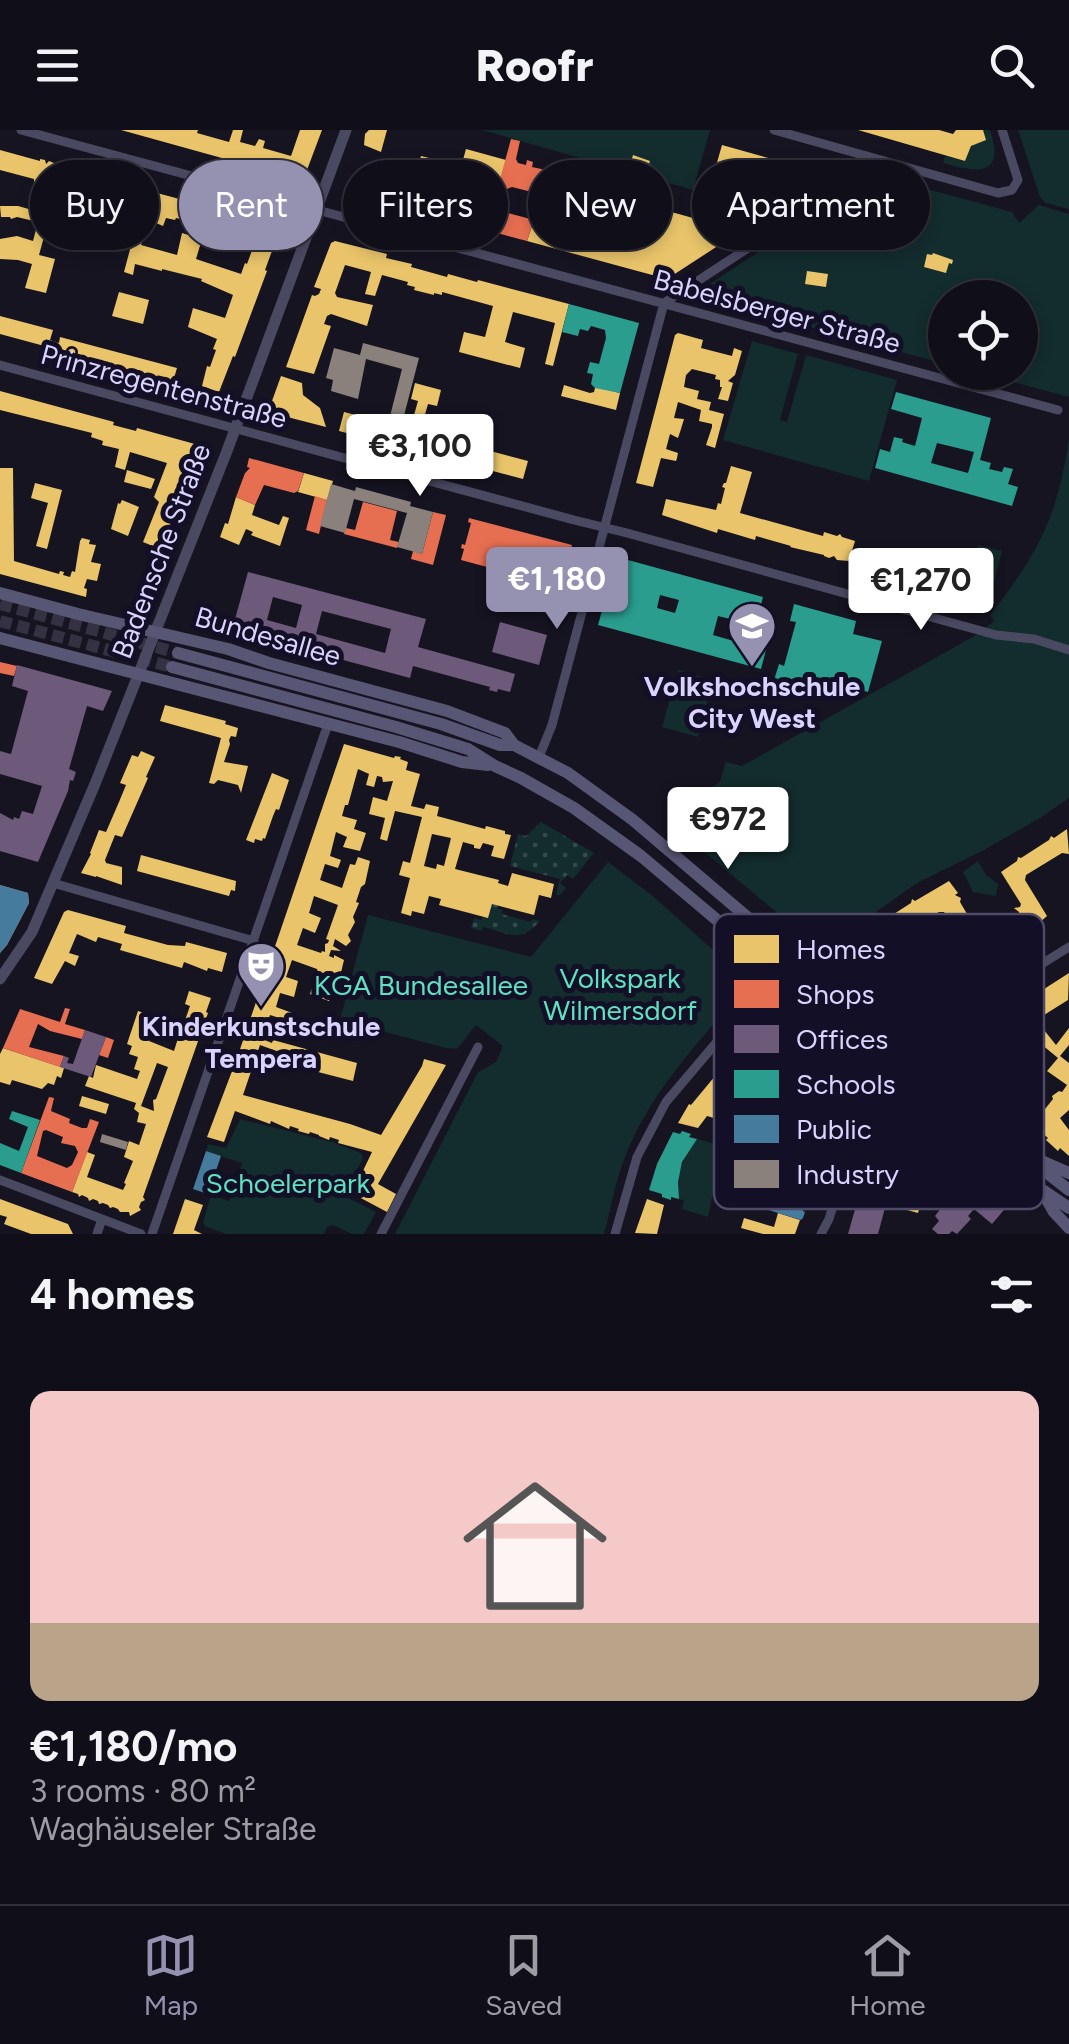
<!DOCTYPE html>
<meta charset="utf-8">
<style>
body{margin:0;font-family:Figtree,sans-serif;background:#1e1d26;color:#f1f3f6;height:100vh;display:flex;flex-direction:column;font-size:38px;white-space:nowrap}
*{box-sizing:border-box;margin:0}
p{font-size:32px;color:#9c9ca2}
.icon{flex:none;width:55px;height:55px;fill:none;stroke:currentColor;stroke-width:2;stroke-linecap:round;stroke-linejoin:round}
.map{position:relative;height:1104px;overflow:hidden}
.sheet{display:flex;flex-direction:column;background:#100f19;flex:1}
.sheet>*{flex:none}
.top-card{position:absolute;left:30px;top:30px;width:1010px;height:90px;display:flex;gap:20px}
.tools{position:absolute;left:928px;top:150px;display:grid;gap:20px}
.tools a{display:grid;place-items:center;width:110px;height:110px;border-radius:50%;background:#100f19;box-shadow:0 5px 15px #0003,0 0 0 2px #302f38;font-size:50px}
.price{position:absolute;translate:-50% -85px;padding:0 22px;border-radius:10px;background:#fff;color:#222;font-size:32px;line-height:65px;filter:drop-shadow(0 2px 5px #0008)}
.price::after{content:'';position:absolute;left:50%;top:60px;width:30px;height:22px;margin-left:-15px;background:inherit;clip-path:polygon(0 0,100% 0,50% 100%)}
.price.current{background:#9591b1;color:#fff}
ul{padding:0;list-style:none}
li{display:grid;align-content:center;gap:20px;height:530px;padding:0 30px}
li+li{border-top:2px solid #302f38}
li span{display:grid;place-items:center;height:310px;border-radius:20px;color:#555}
li>.icon{margin-inline-start:auto}
span .icon{width:180px;height:180px;fill:#fffc;stroke-width:1}
li b{font-size:42px}
h2{display:flex;justify-content:space-between;align-items:center;height:120px;padding:0 30px;font-size:42px}
.chip{padding:0 35px;border-radius:45px;background:#100f19;box-shadow:0 5px 15px #0003,0 0 0 2px #302f38;font-size:35px;line-height:90px}
.chip.current{background:#9591b1;color:#fff}
header{display:flex;justify-content:space-between;align-items:center;height:130px;padding:0 30px;background:#100f19;font-size:45px;font-weight:800}
.tabs{display:flex;justify-content:space-around;align-items:center;height:140px;border-top:2px solid #302f38;background:#100f19;font-size:28px;color:#9c9ca2}
.tabs a{display:grid;justify-items:center;gap:5px}
.tabs .current{color:#9591b1}
.map>svg:first-child{display:block}
.grass{fill:url(#grass-dots)}
.green{fill:#132c2d}
.homes{fill:#e9c46a;fill-rule:evenodd}
.shops{fill:#e76f51;fill-rule:evenodd}
.offices{fill:#6d597a;fill-rule:evenodd}
.schools{fill:#2a9d8f;fill-rule:evenodd}
.public{fill:#457b9d}
.industry{fill:#8a817c}
.lines{fill:none;stroke-linecap:round;stroke-linejoin:round}
.secondary-tunnel{stroke:#333142;stroke-width:12;stroke-dasharray:12 6;stroke-linecap:butt}
.minor{stroke:#4a4962;stroke-width:9}
.tertiary{stroke:#4a4962;stroke-width:11}
.secondary{stroke:#575674;stroke-width:12}
.labels{text-anchor:middle;dominant-baseline:central;stroke-width:10;stroke-linejoin:round;paint-order:stroke}
.street-label{font-size:28px;fill:#d9d4ff;stroke:#130f26}
.poi-label{font-size:28px;font-weight:bold;fill:#d9d4ff;stroke:#130f26}
.park-label{font-size:28px;fill:#5fe0c0;stroke:#130f26}
.key{fill:#130f26;stroke:#4e4a67;stroke-width:2.5}
.key-label{font-size:28px;fill:#d9d4ff}
</style>
<header><svg class="icon" aria-label="menu" viewBox="0 0 24 24"><path d="M4 6h16M4 12h16M4 18h16"/></svg>Roofr<svg class="icon" aria-label="search" viewBox="0 0 24 24"><circle cx="10" cy="10" r="6"/><path d="M15 15l6 6"/></svg></header>
<div class="map">
<svg width="1069" height="1104" viewBox="0 0 1069 1104">
<defs>
<pattern id="grass-dots" width="8" height="8" patternUnits="userSpaceOnUse" patternTransform="scale(2.5)"><rect width="8" height="8" fill="#132c2d"/><path d="M2 2h.1M6 6h.1" fill="none" stroke="#354a4c" stroke-width="1.8" stroke-linecap="round"/></pattern>
</defs>
<rect width="100%" height="100%" fill="#161421"/>
<path class="grass" d="M541,692L594,723L573,749L567,745L560,753L566,758L560,765H556L560,749L510,736L518,704L526,706Z
M492,774L498,775V779L503,780L502,784L531,792L532,789L540,791C519,814 511,804 483,797L482,801L471,798L474,788L481,790L483,786L488,787Z"/>
<path class="green" d="M482,0H710L693,60Z
M983,0H990C1006,47 977,43 943,33L945,26L965,31L968,22Z
M1018,0H1069V79L1046,73L1040,67Z
M890,49L1012,82L1019,93L1039,75L1069,84V267L979,243L1020,242V168H945V234L693,165L804,92L813,94Z
M752,211L798,224L780,290L787,292L806,225L897,250L869,351L723,310Z
M1069,308V668L1040,688L984,720L917,753L849,801L818,817L685,706L666,684L720,652L726,632L742,636L978,504L994,491L990,485C1038,424 1058,386 1069,308Z
M978,415L1002,421L988,475L964,469Z
M678,540L713,550L698,607L662,597Z
M978,731L986,745L998,754L996,766L973,762L963,742Z
M608,732L654,767L749,852L748,854C705,905 657,954 630,1015C617,1043 612,1074 604,1104H395L478,942L496,932L503,916L476,895L457,919L446,918L340,890L368,785L531,827Z
M240,989L332,1012L361,1023L363,1028L347,1061L348,1068L376,1082L364,1104H352L333,1095L327,1097L324,1104H226L205,1096L203,1092L211,1065L229,1071L242,1033L206,1021L208,1014L226,1018Z
M697,1009L734,1019L732,1028L718,1037L708,1087L682,1079L684,1071L679,1069C676,1045 682,1027 697,1009Z"/>
<path class="homes" d="M121,0H198L197,3L229,12L233,0H243L240,12L255,16L259,9L265,11L263,18L291,26L300,0H322L304,48L301,50Z
M369,0H387L381,22L364,15L365,4Z
M858,0H939L953,4L956,0H983L986,10L971,16L965,31Z
M722,15L786,33L784,41L799,45L795,61L780,57V54L716,36Z
M466,19L506,30L486,100L357,65L358,63L351,61L355,48L373,53L375,46L380,48L378,54L410,63L421,26L429,28L420,61L443,68L449,42L452,34L461,37ZM469,40L491,46L483,76L461,70Z
M0,20L40,31V29L45,30L46,34L49,31L54,33V35L63,38L187,71L188,69L198,72V74L201,75L202,73L215,76L214,78L220,80L215,98L193,92L192,94L188,93V91L176,88L175,90L166,88L163,96L149,90L141,115L177,125L182,103L202,109L196,129L241,144L245,133L247,134L258,104L276,110L265,140L267,141L235,227L233,226L219,262L202,256L207,236L210,237L216,220L213,219L217,209L188,197L193,178L225,188L233,165L201,151L202,149L162,139V141L135,134L133,145L124,142L141,78L54,54V56L48,55V58L34,54V49L0,40Z
M633,25L650,31L649,34H651L649,43L639,40L638,44L632,42L634,33L631,32Z
M585,58L711,93L740,74L770,82L667,149L527,111L534,90L546,94L550,89L551,96L563,98L568,88L576,91Z
M0,76H18L50,85L39,125L55,129L46,163L25,158L32,134L18,130L0,129V109L17,106L33,111L38,92L17,87L11,89L10,87H1Z
M335,111L387,124L386,128L412,134L411,137L447,147L448,144L477,152L478,150L569,174L553,236L545,234L555,193L513,182L505,212L525,218L520,238L459,222L464,202L485,207L493,176L442,162V165L434,163V165L414,160L415,157L407,155L408,152L382,145L375,166L365,164L371,142L345,135L335,163L337,167L373,175L367,196L331,184L327,186L324,194L331,196L314,244L286,237L312,165L315,166L319,164L321,159L314,157L331,113Z
M933,123L953,130L952,134L949,133L946,143L924,137L927,124L932,125Z
M807,141L828,144L826,157L805,154Z
M119,162L149,170L143,194L112,186Z
M0,186L53,200L50,210L59,213L60,207L177,238L172,255L56,224L57,217L49,215L48,217L0,204Z
M678,203L703,210L701,218L732,226L734,218L742,221L735,245L728,251L733,253L728,271L718,269L722,257H720V250L715,249L716,245L692,239L686,245L684,257L699,261L697,269L711,272L709,280L724,284L715,318L706,315L712,297V294L699,291L701,280L678,272L674,288L684,289L681,299L678,308L670,304L666,319L678,323L677,328L676,331L661,328L653,357L636,353L675,205Z
M281,246L302,253L303,265L320,278L326,297L268,282Z
M415,253L441,260L437,276L428,274L424,288L414,285L418,271L411,269Z
M564,255L590,263L594,262L595,258H600L620,263L616,280L561,266Z
M0,261L114,292L113,295L136,301L137,298L202,316L160,419L143,412L159,372L154,367L167,333L130,322L125,340L115,337L119,319L102,315L103,311L91,307L92,303L0,280Z
M344,282L367,288L366,294L370,295L368,301L364,300L362,307L339,301Z
M413,294L421,296L420,301L431,304V305L528,331L523,349L396,316L401,295L412,298Z
M731,336L752,342L740,383L823,406L824,402L837,406L840,404L842,407L855,411L849,431L837,430L834,426L829,428L824,426V425L790,417L791,416L756,406L755,410L718,399L717,403L662,385L666,369L716,380L718,373L721,374L725,358L722,357L724,353H726Z
M0,338H13L14,431L59,444L60,441L64,442L63,445L70,447L72,441L75,442L80,411L82,408L90,410L89,414L96,415L91,432L101,434L97,451L87,449L84,458L87,459L86,467L0,444Z
M127,340L155,349L151,359L124,352Z
M304,343L333,351L327,370L298,362Z
M35,353L62,360L47,419L36,416L48,373L31,368Z
M236,367L255,375L252,385L279,395L283,386L289,388L280,416L251,405L253,402L246,399L239,415L220,407L225,393L228,394Z
M122,370L139,377L128,406L111,399L118,373L120,374Z
M165,575L226,591L225,594L238,598L236,607L231,606L229,610L230,614L224,632L248,636L241,663L238,655L218,650L214,654L209,653L221,608L160,591Z
M344,614L394,628L395,626L401,627L400,629L408,632L406,640L420,644L411,676L424,679L426,674L439,677L437,686L485,699L486,696L505,701V704L511,705L504,729L491,726L494,716L483,713L480,719L474,718V715L463,712L455,739L499,750L498,753L508,756L512,743L554,754L551,768L539,765L534,785L492,774L488,788L439,775L441,769L429,766L424,784L412,781L411,786L401,783L410,748L399,745L403,731L410,733L422,687L395,681L387,711L380,709L385,688L369,684L373,667L387,671L393,651L383,652L382,647L377,646L374,657L366,655L369,644L358,639L348,675H345L342,686L357,690L354,699L366,703L360,721L343,717L347,707L336,702L330,726L341,730L338,738L325,734L320,750L342,758L350,734L355,735L358,727L370,731L365,754L361,757L356,772L359,773L353,787L355,792L348,805L351,811L346,816L335,809L333,816L341,821L331,820L329,826L334,828V825L344,830L338,855L335,856L336,859L332,862L329,871L310,864L318,842L317,839L292,830L286,847L298,851L294,867L280,863L276,877L295,884L292,892L270,885L265,899L267,900L262,909L272,913L273,910L357,933L353,951L287,934L280,931L282,923L260,915L243,965L350,994L381,1005L422,936L424,929L446,935L378,1054L396,1064L387,1082L357,1066L366,1048L361,1045L372,1022L338,1013L339,1010L330,1007L329,1010L319,1006V1005L310,1002L309,1004L298,1001L299,999L290,996L289,999L271,991L270,994L235,981L224,1012L207,1007L237,928ZM432,704L451,708L444,736L437,734L436,739L424,736ZM314,766L338,775L326,809L329,810L328,813L325,814V822L322,821L321,823L297,815L303,798L315,803L321,788L309,783Z
M141,621L155,627L146,647L148,648L122,707L115,705L105,730L106,733L122,737V755L96,746V747L81,743L91,724L90,723L99,700L106,702L119,672L126,655L120,653L132,625L138,627Z
M272,643L289,650L279,680L276,679L273,686L265,709L263,708L262,711L255,709L254,713L246,710Z
M1067,699L1069,724L1062,723L1026,745L1025,750L1047,786L1031,800L976,833L944,782H939L880,818L871,820L873,825L870,831L878,834L887,841H891V845L902,856L908,854L912,856L918,853L934,867L905,885L840,830L841,817L878,794L879,790L883,791L911,773L912,769L915,771L949,751L958,763L955,765L961,768L960,772L977,801L980,802L984,798L985,803L988,804L990,797L1011,783L1019,785V782L1014,778L1020,777L1021,774L1001,742L1017,731L1018,727L1021,728L1049,710L1051,706L1054,708Z
M141,725L236,751L235,761L231,760L229,766L137,741Z
M68,780L126,796L124,803L168,815L185,816L186,812L227,823L222,842L208,838L207,841L184,832L182,838L120,820L122,814L98,807L96,812L77,804L69,823L79,826L75,836L65,831L52,854L34,848L64,782Z
M1069,843L1068,870L1036,890L1056,915L1069,898V915L1060,926L1069,933V980L1060,988L1069,1000V1026L1060,1018L1058,1021L1046,1010L1048,1008L1031,993L1028,996L1020,990L1023,986L1009,975L1006,978L1001,973L1003,970L951,926L952,916L981,898L990,912L974,921L1021,960L1026,955L1032,959L1028,964L1036,972L1040,971V974L1045,979L1053,969L1052,966L1059,961L1062,962L1067,955L1047,941L1058,928L1041,914L1033,919L1028,911L1036,907L1025,889L1016,897L1015,895L1007,900L999,888Z
M189,861L211,868L206,882L208,883L143,1067L145,1070L141,1072L139,1077L141,1080L130,1086L129,1082H120L118,1079L113,1077L110,1078L108,1075L103,1073L99,1074L98,1071L93,1069L89,1071L88,1068L82,1065L79,1067L78,1064L72,1062L87,1022L95,1025L87,1047L123,1060L126,1054L124,1053L133,1031L124,1027L129,1011L139,1015L146,994L137,992L139,983L134,979L136,973L85,956L89,946L93,948L96,935L137,949L140,941L134,939L138,927L129,924L132,916L127,914L138,881L183,896L190,876L185,874ZM154,897L179,905L174,921L149,911ZM157,933L168,937L156,969L153,970L154,981L141,976Z
M775,875L846,935L809,1058L788,1051L792,1037L762,1028L765,1019L798,1028L802,1014L707,986L698,998L678,993L689,974L691,975L750,904L748,903L760,889L762,890ZM776,901L795,916L785,927L791,933L797,938L807,927L823,942L819,957L801,954L799,967L815,971L807,999L797,996L798,994L792,993L793,990L781,986L780,989L720,970L737,949L749,960H753L760,951L759,948L747,937Z
M3,918L64,938L61,948L57,946L54,955L48,953L42,959L12,950L10,955L0,952V924Z
M82,966L109,974L106,984L79,976Z
M896,974L918,991L927,1004L932,1008L935,1005L954,1022L952,1025L957,1029L921,1072L918,1083L886,1074L889,1063L862,1055L885,978ZM901,1011L912,1021L910,1028L919,1030L917,1040L929,1049L923,1055H919L918,1061L912,1065L911,1069L899,1065L901,1056L886,1051L892,1027L897,1025L893,1018L896,1013Z
M0,1069L68,1094L73,1104H31L4,1094L7,1087L0,1085Z
M185,1069L203,1075L194,1100L202,1104H173Z
M647,1069L664,1075L657,1104L635,1103Z
M778,1083L800,1090L795,1104H763L741,1098L744,1088L774,1097Z"/>
<path class="shops" d="M511,9L520,11L516,29L518,33L526,35L527,30L533,32L532,37L546,40L549,36L561,39L559,44L574,48L577,46L581,29L592,32L576,91L566,88L569,75L567,71L512,57L507,59L505,72L500,81L534,90L527,111L486,100Z
M249,328L304,343L298,361L294,363L264,355L255,375L236,367L245,343L250,338L247,337Z
M315,366L327,370L319,404L306,400Z
M363,372L397,381L390,410L399,412L397,418L344,404L346,398L355,400Z
M433,382L446,385L433,435L411,429L413,421L422,424Z
M469,388L572,415L561,457L461,430L464,419L461,418L462,414L465,415L471,393L468,392Z
M0,532L17,536L14,546L0,543Z
M0,755L28,763L29,773L7,815L0,823Z
M65,878L70,879L65,894L85,900L82,909L50,901L38,894L29,917L64,926L60,937L3,918L20,879L60,892Z
M106,907L114,910L108,928L99,925Z
M49,967L54,968L51,981L70,989L69,993L82,998H87L90,989L99,992L72,1062L21,1043ZM46,1000L63,1007L61,1013L75,1016L78,1022L72,1035L67,1038L37,1026L43,1001Z"/>
<path class="offices" d="M248,442L426,489L418,517L515,544L510,562L498,559L497,562L489,560L490,557L413,536L410,548L232,500ZM273,467L302,475L296,498L267,490ZM322,481L391,499L385,523L316,504Z
M500,492L547,505L539,535L492,522Z
M17,535L112,561L103,581L87,576L69,639L76,642L73,651L70,650L68,661L38,732L0,721V683L13,690L14,687L19,689L22,681L33,684L42,656L0,644V621L11,624L28,561L12,556Z
M85,900L106,907L91,947L60,937L64,926L69,928L67,933L73,934Z
M957,1029L1009,1074L992,1094L974,1079L968,1086L971,1089L957,1104L952,1101L949,1104H938L932,1099L939,1091L935,1086L948,1069L951,1072L957,1065L940,1050Z
M862,1055L889,1063L878,1104H848Z"/>
<path class="schools" d="M569,174L639,193L620,263L595,258L591,254L593,244L587,243L590,232L599,234L606,208L605,200L591,196L588,201L580,199L578,206L562,202Z
M896,262L991,288L980,330L991,333L989,339L1002,342L1004,337L1013,339L1008,354L1018,357L1012,376L875,338L880,319L890,322L894,307L903,309L902,312L915,316L922,288L891,279ZM937,313L974,322L968,343L931,333Z
M617,427L763,467L753,504L769,508L761,539L598,495ZM660,465L679,470L675,483L657,478ZM718,486L747,493L744,503L746,507L753,509L751,516L713,505Z
M794,474L856,491L853,504L882,511L868,562L839,554L835,566L774,550L779,534L784,536L796,492L790,491Z
M12,981L40,990L21,1043L0,1035V1013L19,1021L28,997L9,989Z
M682,1001L691,1004L689,1007L697,1009L682,1032L678,1052L679,1069L671,1067V1070L662,1067V1064L649,1060L657,1034L673,1002L680,1004Z"/>
<path class="public" d="M0,755L28,763L29,773L7,815L0,823Z
M206,1021L221,1026L208,1064L193,1059Z
M748,1040L810,1058L809,1067L807,1066L803,1081L805,1082L803,1088L801,1090L739,1071V1068L726,1060L724,1053L727,1045L731,1042L747,1043Z"/>
<path class="industry" d="M218,87L226,89L220,115L211,113Z
M363,213L419,228L401,297L388,294L402,239L366,229L358,269L331,261L333,250L326,248L334,218L360,225Z
M331,354L355,361L356,357L411,372L410,376L433,382L422,424L397,417L407,383L354,369L345,403L320,396Z
M102,1004L128,1012L126,1020L100,1012Z"/>
<g class="lines">
<path class="secondary-tunnel" d="M0,474L178,523
M0,491L172,537"/>
<path class="minor" d="M21,0L1058,280
M774,0L998,63L1012,60L1018,50L1002,0
M0,235L574,390L627,403L996,505L1034,509L1069,520
M539,627L552,595L664,173L861,44L867,26
M53,753L254,811
M0,1050L141,1104
M97,1104L102,1089
M152,1104L328,594
M381,1104L478,917
M615,1104L637,1027L666,972L777,841
M821,1104L829,1089L868,962L873,950L886,933L903,920L1069,817"/>
<path class="tertiary" d="M0,849L32,802L95,654L227,321L346,0"/>
<path class="secondary" d="M0,463L78,484L228,519L269,533L447,581L505,603L514,615
M0,508L399,612L462,632L488,635
M178,523L441,594L500,615H514L568,643L633,690L940,951L1019,1021L1069,1060
M172,537L396,597L468,619L495,636L521,648L574,678L641,726L996,1025L1029,1051L1069,1078
M1039,1030L1069,1043
M1045,1066L1054,1082L1069,1098"/>
</g>
<defs>
<g id="school-pin" transform="scale(2.5)"><path d="M0 17L-7.5 6A9.5 9.5 0 1 1 7.5 6Z" fill="#9591b1" stroke="#130f26"/><path d="M0-5L7-2L0 1L-7-2ZM-4 1L0 2.5L4 1V4Q0 6-4 4Z" fill="#fff"/></g>
<g id="theatre-pin" transform="scale(2.5)"><path d="M0 17L-7.5 6A9.5 9.5 0 1 1 7.5 6Z" fill="#9591b1" stroke="#130f26"/><path d="M-5-5.5Q0-4 5-5.5V0Q5 5 0 6Q-5 5-5 0ZM-3.3-2.5H-1v1.5H-3.3ZM1-2.5H3.3v1.5H1ZM-2.8 1Q0 5.5 2.8 1Z" fill="#fff"/></g>
</defs>
<g fill-rule="evenodd">
<use href="#school-pin" x="752" y="496"/>
<use href="#theatre-pin" x="261" y="836"/>
</g>
<g class="labels">
<g class="street-label">
<text transform="translate(777 181) rotate(15)">Babelsberger Straße</text>
<text transform="translate(164 256) rotate(15)">Prinzregentenstraße</text>
<text transform="translate(161 421) rotate(-69)">Badensche Straße</text>
<text transform="translate(268 506) rotate(16)">Bundesallee</text>
</g>
<g class="poi-label">
<text x="752" y="556">Volkshochschule<tspan x="752" dy="32">City West</tspan></text>
<text x="261" y="896">Kinderkunstschule<tspan x="261" dy="32">Tempera</tspan></text>
</g>
<g class="park-label">
<text x="620" y="848">Volkspark<tspan x="620" dy="32">Wilmersdorf</tspan></text>
<text x="421" y="855">KGA Bundesallee</text>
<text x="288" y="1053">Schoelerpark</text>
</g>
</g>
<rect x="714" y="784" width="330" height="295" rx="15" class="key"/>
<rect x="734" y="805" width="45" height="28" fill="#e9c46a"/>
<rect x="734" y="850" width="45" height="28" fill="#e76f51"/>
<rect x="734" y="895" width="45" height="28" fill="#6d597a"/>
<rect x="734" y="940" width="45" height="28" fill="#2a9d8f"/>
<rect x="734" y="985" width="45" height="28" fill="#457b9d"/>
<rect x="734" y="1030" width="45" height="28" fill="#8a817c"/>
<g class="key-label">
<text x="796" y="829">Homes</text>
<text x="796" y="874">Shops</text>
<text x="796" y="919">Offices</text>
<text x="796" y="964">Schools</text>
<text x="796" y="1009">Public</text>
<text x="796" y="1054">Industry</text>
</g>
</svg>
<div class="tools">
<a><svg class="icon" aria-label="locate" viewBox="0 0 24 24"><circle cx="12" cy="12" r="6"/><path d="M12 2v4M12 18v4M2 12h4M18 12h4"/></svg></a>
</div>
<b class="price" style="left:420px;top:369px">€3,100</b>
<b class="price current" style="left:557px;top:502px">€1,180</b>
<b class="price" style="left:921px;top:503px">€1,270</b>
<b class="price" style="left:728px;top:742px">€972</b>
<div class="top-card">
<a class="chip">Buy</a>
<a class="chip current">Rent</a>
<a class="chip">Filters</a>
<a class="chip">New</a>
<a class="chip">Apartment</a>
</div>
</div>
<section class="sheet">
<h2>4 homes<svg class="icon" aria-label="filters" viewBox="0 0 24 24"><path d="M4 7h16M4 17h16"/><circle cx="9" cy="7" r="2"/><circle cx="15" cy="17" r="2"/></svg></h2>
<ul>
<li><span style="background:linear-gradient(#f6c9c9 75%,#b9a48a 0)"><svg class="icon" aria-label="home" viewBox="0 0 24 24"><path d="M3 11l9-7 9 7M6 9v11h12V9"/></svg></span><div><b>€1,180/mo</b><p>3 rooms · 80 m²</p><p>Waghäuseler Straße</p></div></li>
</ul>
</section>
<nav class="tabs">
<a class="current"><svg class="icon" aria-label="map" viewBox="0 0 24 24"><path d="M3 6l6-2 6 2 6-2v14l-6 2-6-2-6 2zM9 4v14M15 6v14"/></svg>Map</a>
<a><svg class="icon" aria-label="saved" viewBox="0 0 24 24"><path d="M7 4h10v16l-5-4-5 4z"/></svg>Saved</a>
<a><svg class="icon" aria-label="home" viewBox="0 0 24 24"><path d="M3 11l9-7 9 7M6 9v11h12V9"/></svg>Home</a>
</nav>
